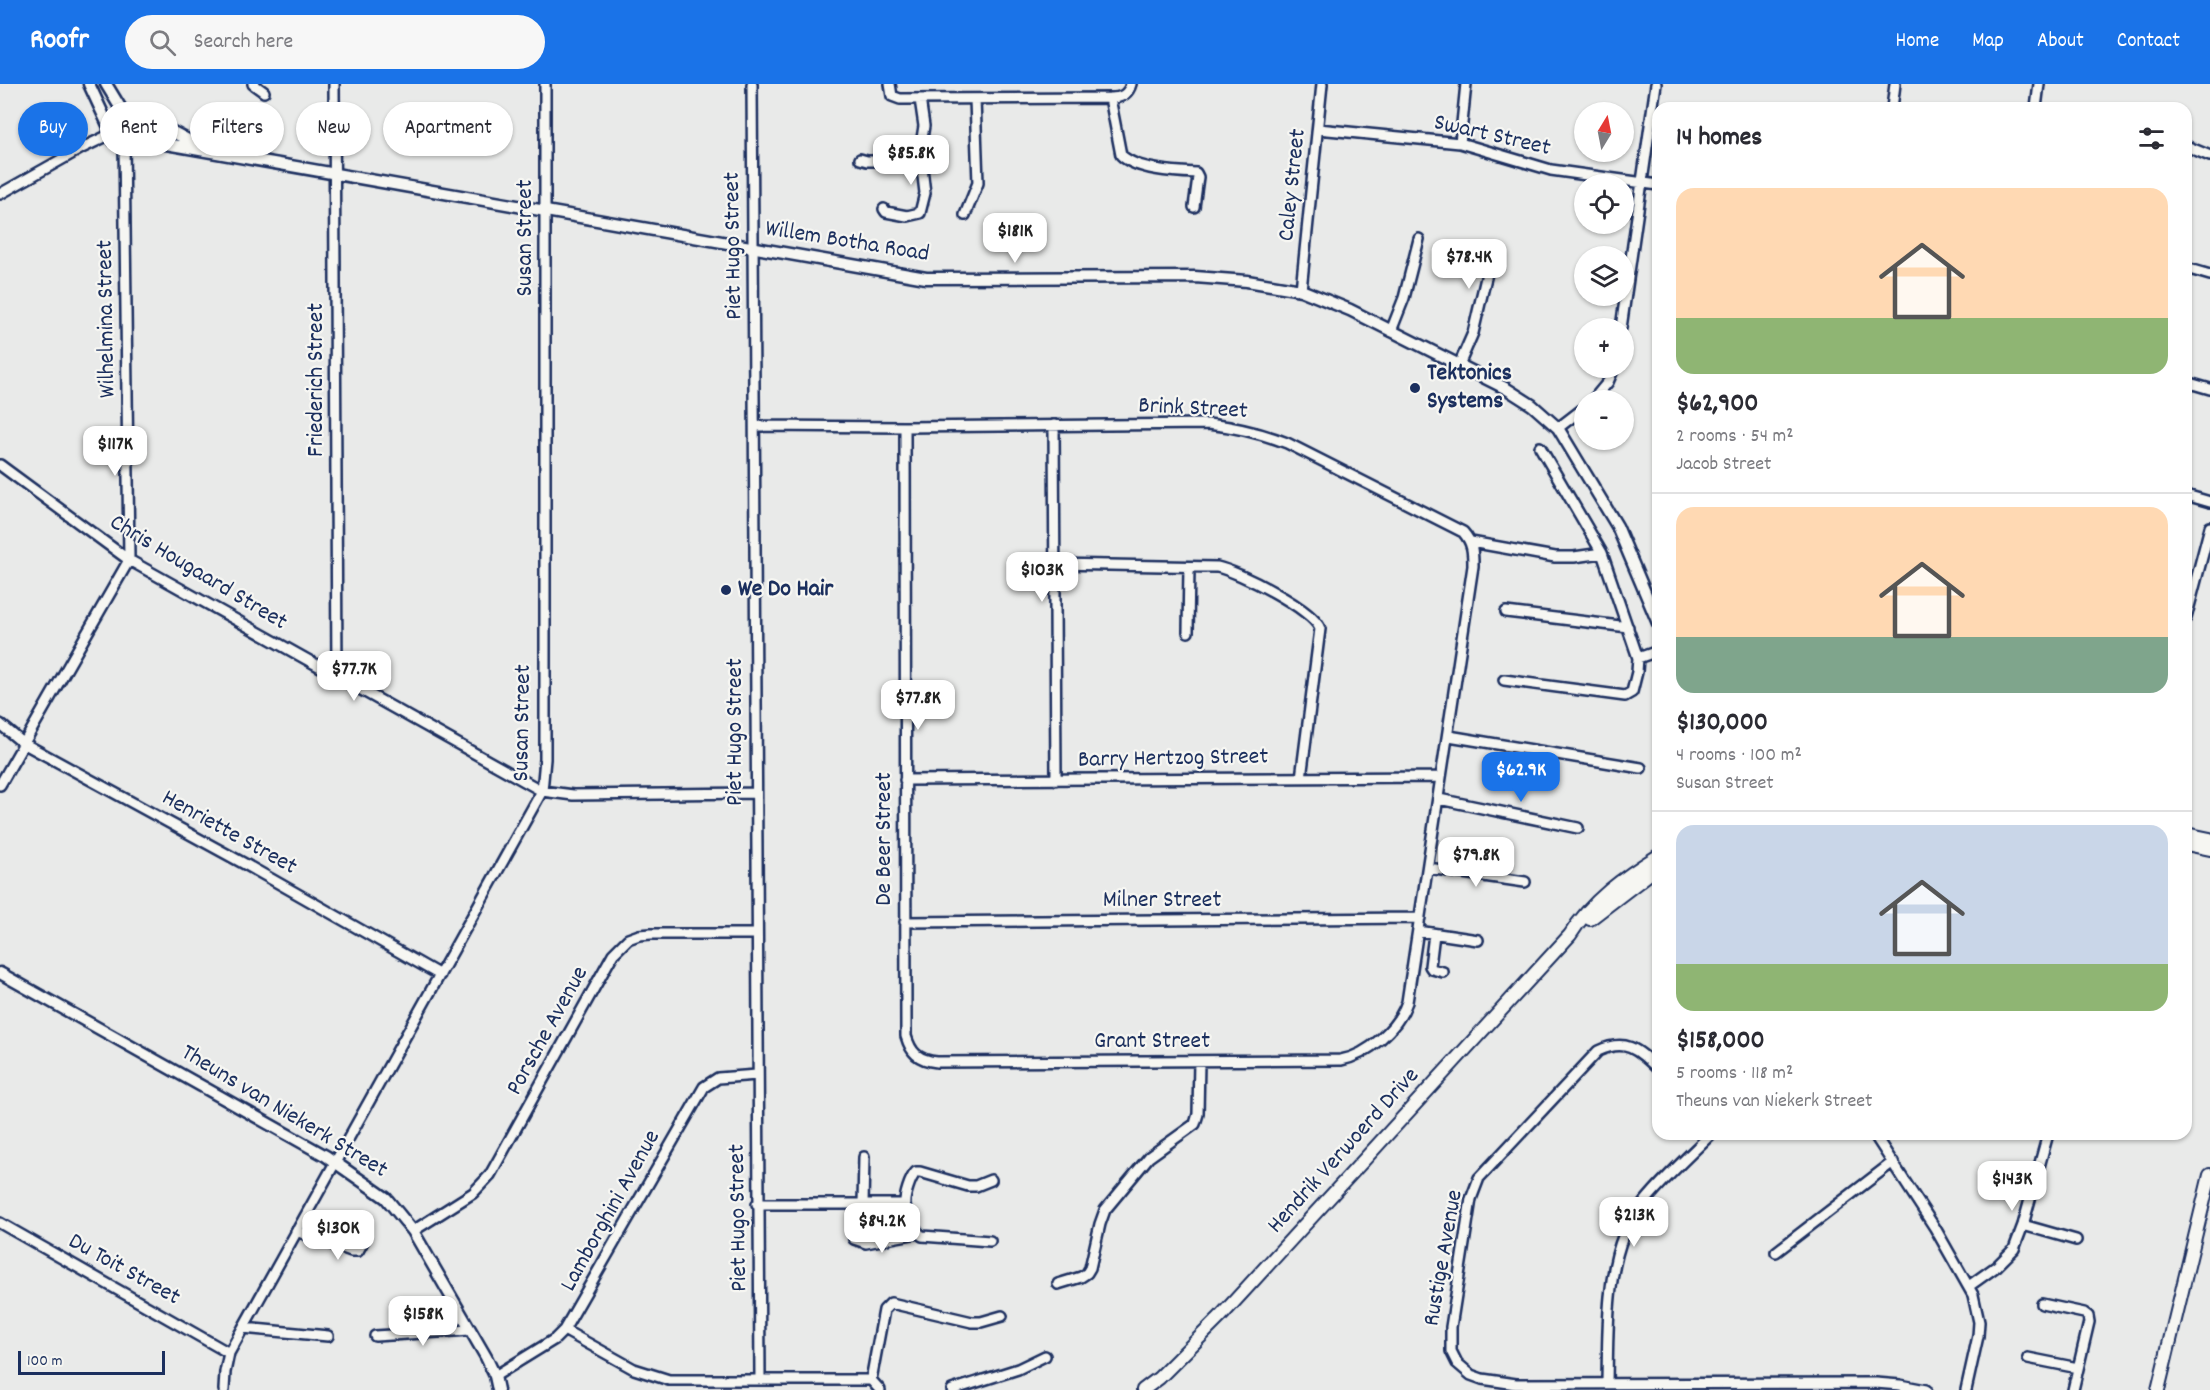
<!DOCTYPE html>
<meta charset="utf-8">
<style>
body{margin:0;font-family:Dekko,sans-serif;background:#f7f7f7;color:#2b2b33;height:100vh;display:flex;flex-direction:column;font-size:22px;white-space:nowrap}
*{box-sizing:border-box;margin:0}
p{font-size:20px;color:#7c7c81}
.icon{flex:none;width:33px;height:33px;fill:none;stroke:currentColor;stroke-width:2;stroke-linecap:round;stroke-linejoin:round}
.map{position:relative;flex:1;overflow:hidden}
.details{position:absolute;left:1652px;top:18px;width:540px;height:1038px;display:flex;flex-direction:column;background:#fff;border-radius:18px;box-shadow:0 2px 4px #0004}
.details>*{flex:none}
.guide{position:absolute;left:18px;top:18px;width:570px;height:54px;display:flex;gap:12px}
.needle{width:39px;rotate:10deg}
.controls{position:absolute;left:1574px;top:18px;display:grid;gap:12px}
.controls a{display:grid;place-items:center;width:60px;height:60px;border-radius:50%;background:#fff;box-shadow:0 2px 4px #0004;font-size:30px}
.scale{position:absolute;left:18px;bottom:15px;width:147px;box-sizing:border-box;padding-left:6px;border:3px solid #1b2f5e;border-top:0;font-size:16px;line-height:21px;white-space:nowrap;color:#1b2f5e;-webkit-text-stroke:4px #f6f6f2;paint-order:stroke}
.price{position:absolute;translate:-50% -51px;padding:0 14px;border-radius:12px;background:#fff;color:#222;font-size:20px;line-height:39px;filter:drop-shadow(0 2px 3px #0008)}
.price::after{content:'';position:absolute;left:50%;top:36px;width:18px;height:14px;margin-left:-9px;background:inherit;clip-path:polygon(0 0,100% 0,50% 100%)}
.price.on{background:#1a73e8;color:#fff}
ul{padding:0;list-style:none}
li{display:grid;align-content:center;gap:12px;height:318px;padding:0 24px}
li+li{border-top:2px solid #e1e1e2}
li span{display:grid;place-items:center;height:186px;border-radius:18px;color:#555}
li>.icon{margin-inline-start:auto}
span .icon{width:108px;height:108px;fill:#fffc;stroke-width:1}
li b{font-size:26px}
h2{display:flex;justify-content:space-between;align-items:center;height:72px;padding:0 24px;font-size:26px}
.chip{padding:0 21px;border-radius:27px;background:#fff;box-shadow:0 2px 4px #0004;font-size:21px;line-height:54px}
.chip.on{background:#1a73e8;color:#fff}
header{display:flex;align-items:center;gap:36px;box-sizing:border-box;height:84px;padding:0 30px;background:#1a73e8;color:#fff}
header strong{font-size:28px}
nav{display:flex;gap:33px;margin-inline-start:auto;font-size:21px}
.search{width:420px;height:54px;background:#f7f7f7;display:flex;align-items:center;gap:15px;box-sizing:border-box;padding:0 21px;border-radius:33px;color:#7c7c81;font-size:22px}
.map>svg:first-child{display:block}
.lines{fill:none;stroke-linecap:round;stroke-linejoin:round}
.minor-casing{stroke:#1b2f5e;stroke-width:14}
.tertiary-casing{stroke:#1b2f5e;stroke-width:15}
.secondary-casing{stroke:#1b2f5e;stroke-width:16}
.minor{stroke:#f6f6f2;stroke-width:9}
.tertiary{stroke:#f6f6f2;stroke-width:10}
.secondary{stroke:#f6f6f2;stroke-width:12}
.poi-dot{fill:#1b2f5e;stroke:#f6f6f2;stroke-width:2}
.labels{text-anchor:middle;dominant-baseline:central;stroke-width:4.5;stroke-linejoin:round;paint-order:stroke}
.street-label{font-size:24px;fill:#1b2f5e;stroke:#f6f6f2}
.poi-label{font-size:24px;font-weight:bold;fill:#1b2f5e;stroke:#f6f6f2;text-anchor:start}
</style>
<header>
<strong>Roofr</strong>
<div class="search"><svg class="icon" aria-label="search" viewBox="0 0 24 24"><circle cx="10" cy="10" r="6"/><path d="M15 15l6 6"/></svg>Search here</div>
<nav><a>Home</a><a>Map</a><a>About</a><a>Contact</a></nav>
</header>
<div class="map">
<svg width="2210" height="1306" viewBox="0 0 2210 1306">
<rect width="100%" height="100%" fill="#e9eae9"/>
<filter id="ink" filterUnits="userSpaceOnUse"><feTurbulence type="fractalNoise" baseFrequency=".0167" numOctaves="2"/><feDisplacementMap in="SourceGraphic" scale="12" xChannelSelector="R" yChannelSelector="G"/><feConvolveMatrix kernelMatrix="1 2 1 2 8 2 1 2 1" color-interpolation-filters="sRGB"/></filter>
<g filter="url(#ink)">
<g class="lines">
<g class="minor-casing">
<path id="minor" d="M253,0L264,8
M334,0L337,592
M752,0C756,432 757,864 760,1296
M890,0L892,12L900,15L1110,14C1121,14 1128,11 1131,0
M1110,14L1121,71C1136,86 1175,88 1196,89L1198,93L1194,123
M1892,24L1895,0
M2036,24L2039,0
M1318,45L1460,59L1551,86L1658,101
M1460,59L1466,0
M2186,62L2210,72
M860,75L867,77H902L920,67L924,42L920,15
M0,110L82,64L109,51
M884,125L886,128L907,132L920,129L925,109L920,67
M965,131L978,99L975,15
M2186,184L2210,191
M1301,206L1322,0
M1621,244L1656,0
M1391,247L1404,214L1419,155
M1459,281L1473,249L1492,168
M2186,298L2210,305
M1593,316L1608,298L1614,284
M1054,341L1056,696
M756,342L905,343L1208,340C1235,343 1261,349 1287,359L1463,448C1473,459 1473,468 1473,482L1407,918C1398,944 1368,971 1341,976L937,978C918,976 911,969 906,952L905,343
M1558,344L1584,324
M0,381L129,476L542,707L573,711L755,709
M2186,411L2210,418
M1471,458L1555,473H1574L1602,469
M1055,480L1217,483C1237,487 1315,526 1320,545L1301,694
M1506,528L1628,543
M2186,534L2210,443
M1188,548L1189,483
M1638,574L1658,567
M1504,596L1625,612L1632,608L1637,588L1638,574L1602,469L1540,363
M0,640L23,659L243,779L440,891
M1449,652L1641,684
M905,696L1441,693
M0,701L129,476L124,58
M1439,715L1578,744
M1428,784L1525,798
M905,838L1420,834
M1418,847L1478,856
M1434,850L1430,882L1432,885L1443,888
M1658,985C1637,965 1626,954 1598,967L1479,1094L1471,1115L1451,1243V1267L1457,1279L1471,1291L1482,1295L1516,1300L1876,1299L1900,1301L1926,1306
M1874,1050L1935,1144L1973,1211L1979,1238L1978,1252L1966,1306
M757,1120H904
M863,1120L864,1073
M0,1139L229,1269
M2023,1141L2076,1156
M296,1147L351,1167H358L364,1156
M413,1147L473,1109L490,1091L613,870L628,855L639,851L651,850H757
M854,1155L866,1159L918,1149
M990,1157L922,1152C914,1146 906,1131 905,1121C904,1113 910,1094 916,1088H920L968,1102H976L991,1096
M1776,1168L1893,1078
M1058,1200L1081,1193L1087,1189L1090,1184L1100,1140L1105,1126L1149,1073L1195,1040L1198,1030L1199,977
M1969,1202L1997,1182L2014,1165L2023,1141L2048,1050
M2042,1220L2084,1229L2088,1232L2089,1238L2073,1306
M243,1244L328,1252
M564,1246L634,1285L669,1296H871L884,1226L891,1219L972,1238H981L1002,1232
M375,1252L470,1246
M2028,1274L2078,1284
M495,1292L555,1255L564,1246L704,1003L718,994L757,991
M871,1296L880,1306
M1607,1299C1608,1253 1606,1193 1624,1150C1637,1118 1686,1075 1711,1050
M224,1306L225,1288L229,1269L542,707L545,675V0
M952,1306L1018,1285L1045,1272"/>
</g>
<g class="tertiary-casing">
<path id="tertiary" d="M89,0L109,43V51L114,57L124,58L132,54L134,44L129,35
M106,0L126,33
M109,43L112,36L122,33L171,47L201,63
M132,54L926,194L1195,193L1247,197L1301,206L1350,226L1507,305L1532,321L1558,344L1617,442L1658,539
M0,889L326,1072L386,1114L413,1147L486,1273L495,1292L498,1306"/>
</g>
<g class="secondary-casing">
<path id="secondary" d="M2186,750L2210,755
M2186,760L2210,765
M1590,835L1658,783
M1143,1306L1159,1294L1220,1233L1570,851C1591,817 1624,793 1658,772
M2158,1306L2210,1091"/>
</g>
<use href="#minor" class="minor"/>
<use href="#tertiary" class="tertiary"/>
<use href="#secondary" class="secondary"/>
</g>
</g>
<g class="poi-dot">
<circle cx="1415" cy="304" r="6"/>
<circle cx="726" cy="506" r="6"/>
</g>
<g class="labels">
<g class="street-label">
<text transform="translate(1492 52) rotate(13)">Swart Street</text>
<text transform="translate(1293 101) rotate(-84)">Caley Street</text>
<text transform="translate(526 154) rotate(-90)">Susan Street</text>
<text transform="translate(847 158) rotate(9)">Willem Botha Road</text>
<text transform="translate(734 162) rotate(-91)">Piet Hugo Street</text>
<text transform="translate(107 235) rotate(-91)">Wilhelmina Street</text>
<text transform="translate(317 296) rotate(-90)">Friederich Street</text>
<text transform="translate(1193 325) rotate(3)">Brink Street</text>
<text transform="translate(198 489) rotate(31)">Chris Hougaard Street</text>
<text transform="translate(523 639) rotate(-89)">Susan Street</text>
<text transform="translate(736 648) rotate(-90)">Piet Hugo Street</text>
<text transform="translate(1173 675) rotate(-1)">Barry Hertzog Street</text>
<text transform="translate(229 749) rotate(29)">Henriette Street</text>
<text transform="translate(885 755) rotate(-90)">De Beer Street</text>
<text x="1162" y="817">Milner Street</text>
<text transform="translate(548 947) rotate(-61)">Porsche Avenue</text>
<text x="1152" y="958">Grant Street</text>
<text transform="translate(284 1028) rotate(31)">Theuns van Niekerk Street</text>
<text transform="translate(1344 1067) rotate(-48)">Hendrik Verwoerd Drive</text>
<text transform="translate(611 1127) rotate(-61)">Lamborghini Avenue</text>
<text transform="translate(739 1134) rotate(-91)">Piet Hugo Street</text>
<text transform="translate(1444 1174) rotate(-80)">Rustige Avenue</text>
<text transform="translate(124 1186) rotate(29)">Du Toit Street</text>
</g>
<g class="poi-label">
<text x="1427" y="290">Tektonics<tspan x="1427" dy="28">Systems</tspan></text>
<text x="738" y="506">We Do Hair</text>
</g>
</g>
</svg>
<div class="controls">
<a><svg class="needle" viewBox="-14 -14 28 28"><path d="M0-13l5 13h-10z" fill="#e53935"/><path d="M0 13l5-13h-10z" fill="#7c7c81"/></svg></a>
<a><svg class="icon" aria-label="locate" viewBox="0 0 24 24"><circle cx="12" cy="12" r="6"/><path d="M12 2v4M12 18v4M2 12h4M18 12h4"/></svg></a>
<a><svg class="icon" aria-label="layers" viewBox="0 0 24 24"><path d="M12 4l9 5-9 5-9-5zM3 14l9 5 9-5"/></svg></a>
<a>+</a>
<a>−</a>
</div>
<div class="scale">100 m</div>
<b class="price" style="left:911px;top:102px">$85.8K</b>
<b class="price" style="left:1015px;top:180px">$181K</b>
<b class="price" style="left:1469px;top:206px">$78.4K</b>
<b class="price" style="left:115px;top:393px">$117K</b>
<b class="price" style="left:1042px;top:519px">$103K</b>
<b class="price" style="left:354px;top:618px">$77.7K</b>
<b class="price" style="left:918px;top:647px">$77.8K</b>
<b class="price on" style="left:1521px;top:719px">$62.9K</b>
<b class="price" style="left:1476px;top:804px">$79.8K</b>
<b class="price" style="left:2012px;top:1128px">$143K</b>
<b class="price" style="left:1634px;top:1164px">$213K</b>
<b class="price" style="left:882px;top:1170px">$84.2K</b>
<b class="price" style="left:338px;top:1177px">$130K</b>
<b class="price" style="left:423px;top:1263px">$158K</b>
<div class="guide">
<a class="chip on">Buy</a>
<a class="chip">Rent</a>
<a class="chip">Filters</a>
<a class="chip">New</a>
<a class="chip">Apartment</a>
</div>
<section class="details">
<h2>14 homes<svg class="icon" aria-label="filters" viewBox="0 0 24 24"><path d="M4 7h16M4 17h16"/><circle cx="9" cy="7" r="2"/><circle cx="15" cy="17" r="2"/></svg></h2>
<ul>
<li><span style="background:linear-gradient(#ffd9b3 70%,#8fb573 0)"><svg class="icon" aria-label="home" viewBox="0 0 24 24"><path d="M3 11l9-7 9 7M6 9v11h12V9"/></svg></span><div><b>$62,900</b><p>2 rooms · 54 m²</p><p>Jacob Street</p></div></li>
<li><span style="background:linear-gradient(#ffd9b3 70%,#7fa58c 0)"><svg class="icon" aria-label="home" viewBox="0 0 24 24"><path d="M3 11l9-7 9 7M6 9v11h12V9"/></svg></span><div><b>$130,000</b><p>4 rooms · 100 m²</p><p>Susan Street</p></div></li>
<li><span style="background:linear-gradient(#c9d6e8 75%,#8fb573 0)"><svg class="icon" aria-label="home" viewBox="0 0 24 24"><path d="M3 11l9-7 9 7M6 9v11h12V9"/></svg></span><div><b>$158,000</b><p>5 rooms · 118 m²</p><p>Theuns van Niekerk Street</p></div></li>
</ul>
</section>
</div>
